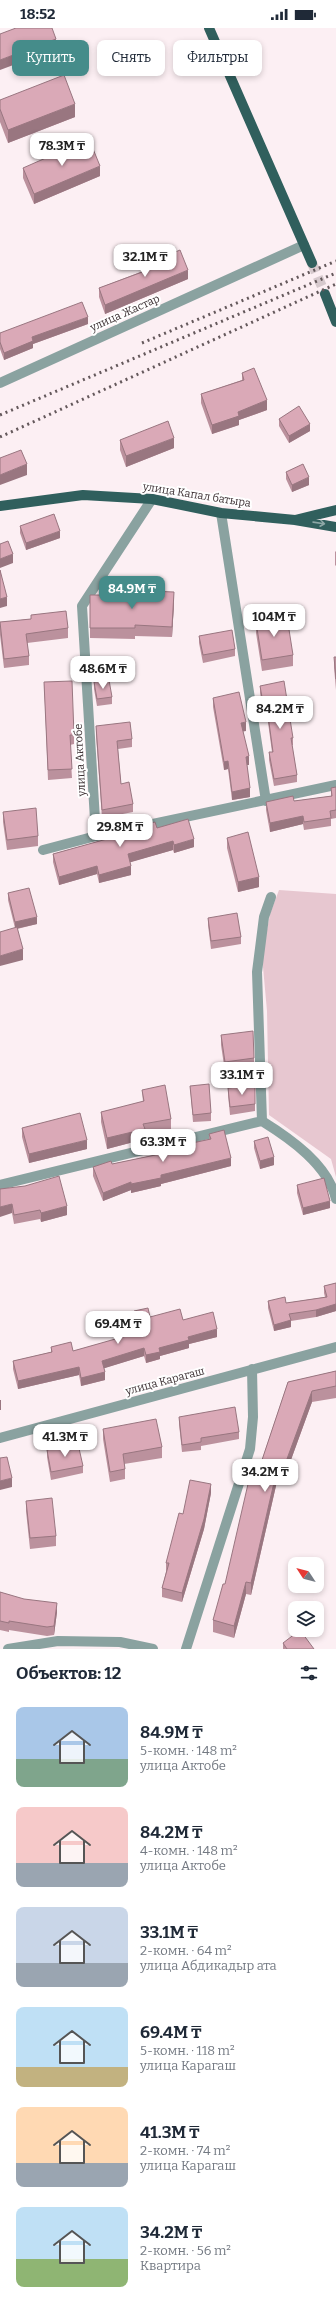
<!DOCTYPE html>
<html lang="ru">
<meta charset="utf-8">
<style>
body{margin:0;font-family:Bitter,serif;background:#f2f2f3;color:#1f2937;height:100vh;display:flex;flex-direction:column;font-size:15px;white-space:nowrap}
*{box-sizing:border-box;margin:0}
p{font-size:13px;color:#747a83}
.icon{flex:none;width:22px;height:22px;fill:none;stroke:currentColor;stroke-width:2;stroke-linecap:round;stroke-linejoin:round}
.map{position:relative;height:1621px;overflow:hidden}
.drawer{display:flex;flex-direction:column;background:#fff;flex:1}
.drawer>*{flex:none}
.banner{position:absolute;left:12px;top:12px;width:312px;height:36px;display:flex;gap:8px}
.needle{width:26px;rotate:306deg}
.buttons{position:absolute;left:288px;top:1529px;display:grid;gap:8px}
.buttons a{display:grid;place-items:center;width:36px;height:36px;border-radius:8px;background:#fff;box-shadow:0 2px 6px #0003;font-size:20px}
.price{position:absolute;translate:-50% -34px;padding:0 9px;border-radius:8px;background:#fff;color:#222;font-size:13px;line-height:26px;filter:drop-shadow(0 1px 2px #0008)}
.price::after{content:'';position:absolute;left:50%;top:24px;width:12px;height:9px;margin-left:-6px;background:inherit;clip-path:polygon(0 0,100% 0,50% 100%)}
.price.on{background:#458c8a;color:#fff}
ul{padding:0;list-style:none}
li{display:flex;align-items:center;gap:12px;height:100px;padding:0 16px}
li span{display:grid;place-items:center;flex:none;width:112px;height:80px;border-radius:8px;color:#555}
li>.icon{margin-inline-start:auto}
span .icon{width:48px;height:48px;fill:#fffc;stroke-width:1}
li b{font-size:17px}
h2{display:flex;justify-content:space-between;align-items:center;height:48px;padding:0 16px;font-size:17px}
.tag{padding:0 14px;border-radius:8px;background:#fff;box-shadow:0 2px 6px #0003;font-size:14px;line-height:36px}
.tag.on{background:#458c8a;color:#fff}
.status{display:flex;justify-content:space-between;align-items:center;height:28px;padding:0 20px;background:#fff;direction:ltr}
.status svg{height:11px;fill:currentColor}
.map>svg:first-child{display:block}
.green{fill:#e7c7d0}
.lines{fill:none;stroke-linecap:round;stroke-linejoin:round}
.major-tunnel{stroke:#d6c9cd;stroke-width:10;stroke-dasharray:10 5;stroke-linecap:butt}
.minor{stroke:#8aa2a0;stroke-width:10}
.major{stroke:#305f5d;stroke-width:10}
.rail{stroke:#64585b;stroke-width:3;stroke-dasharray:2 4;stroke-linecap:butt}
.wall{fill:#bb919d}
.shaded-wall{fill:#997680}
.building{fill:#daa9b7;stroke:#997680}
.oneway{stroke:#8da7a6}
.labels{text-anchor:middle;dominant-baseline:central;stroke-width:4;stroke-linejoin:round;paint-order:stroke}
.street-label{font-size:11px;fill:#3e3235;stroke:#fff}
</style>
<div class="status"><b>18:52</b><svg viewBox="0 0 49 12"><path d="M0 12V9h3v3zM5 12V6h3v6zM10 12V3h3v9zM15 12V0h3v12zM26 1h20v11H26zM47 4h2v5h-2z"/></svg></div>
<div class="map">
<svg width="336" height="1621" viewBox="0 0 336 1621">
<rect width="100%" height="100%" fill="#fceff3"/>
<path class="green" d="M279,862L336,866V1149L331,1131L269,1087L267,983L262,928L270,886Z"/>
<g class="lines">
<path class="major-tunnel" d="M312,235L325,266"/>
<path class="minor" d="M0,355L304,217
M221,485L266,773
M96,808L82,578L152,471
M43,822L96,808L336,757
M262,1093L257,944L264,889L271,869
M262,1093C291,1111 328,1137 336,1171
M0,1157L262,1093
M0,1410L336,1319
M8,1621L58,1613L120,1614L153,1621
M186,1621L250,1421L253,1389L252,1341"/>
<path class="major" d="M209,0L312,235
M325,266L336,294
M0,478L83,467L152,471L221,485L295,492
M336,482L295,492L336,499"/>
<path class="rail" d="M142,315L336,233
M0,387L336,245
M0,409L336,256"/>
</g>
<path class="wall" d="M0,72L75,89L8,115L0,94Z
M23,140L100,148L34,176L23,150Z
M143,238L188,251L105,286L99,269V260L143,243Z
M88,296L33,316V320L4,332L0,321V305Z
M242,345L267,382L239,392V397L212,406L201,375V366L242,352Z
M279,391L310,403L289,415L279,398Z
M120,412L174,420L126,439L120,422Z
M286,444L309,457L292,464L286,451Z
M20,498L60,510L26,522L20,505Z
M336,523V538L335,537V524Z
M90,567L174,575L172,609L135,608V611L90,610Z
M31,587L68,600V610L27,615L29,628V637L4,640L0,607V594L31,591Z
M256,594L293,627V638L262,643L256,605Z
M199,608L235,621V628L203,635L199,615Z
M334,629H336V662L334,639Z
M44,654L74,707V716L70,717L72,750L48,752Z
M94,654L112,669V676L97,678L94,661Z
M260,658L293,710V717H292L297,747V754L274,758L269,732V724H272L267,687H264L260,665Z
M213,670L246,703H243L249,737H247L250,769L232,772L228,741L224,742L213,679Z
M96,698L132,711V719L118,721L121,756L133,776V784L102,790L96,707Z
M336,759V790L331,791V798L304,802L303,796L270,804L266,782V774L294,773L331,768V760Z
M3,784L38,808V818L7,822L3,794Z
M131,800H157L194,819L174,825L173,822L130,834L131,847L99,855L97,846L59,857L53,834V826L131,804Z
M227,810L259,859L238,864L227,820Z
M8,865L37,896L17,901L23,932L8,872Z
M208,890L241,909V916L211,921L208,897Z
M221,1007L254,1030V1040L225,1044L221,1017Z
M255,1057V1083L230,1087L228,1067V1060Z
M190,1058L211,1085V1093L193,1094Z
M142,1062L171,1091V1101L145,1106V1111L107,1121L101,1094V1084L143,1074Z
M22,1100L87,1121L29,1135L22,1109Z
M209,1106L231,1138L161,1156V1158L131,1165V1162L103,1173L93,1148V1139L112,1136L164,1125V1121L209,1111Z
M254,1113L274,1137L260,1141L254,1120Z
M297,1157L330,1180L303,1187L297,1165Z
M0,1161L67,1187L41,1194L40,1191L14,1196L12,1185Z
M336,1255V1283L316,1289L291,1293V1299L274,1303L268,1280V1273L286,1275L325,1269L324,1265V1258Z
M134,1283L150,1289L183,1292L217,1309L189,1316V1320L160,1328V1331L146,1335L144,1328L104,1340L105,1352L81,1358L79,1347L18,1361L13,1341V1333L51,1324V1319L73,1323L138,1305L134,1291Z
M336,1343V1370L312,1374L284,1451L278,1449L251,1567L246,1566L234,1610L213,1604V1592L225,1556L258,1444L288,1354Z
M179,1389L239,1404V1411L201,1418V1422L182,1424L179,1396Z
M103,1401L162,1419V1430L124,1436L125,1441V1451L110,1454L103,1411Z
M47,1422L83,1438V1445L51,1452L47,1429Z
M211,1465L204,1501L182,1574L162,1569V1560L166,1544V1535L183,1486Z
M26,1473L56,1508V1518L30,1521L26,1483Z
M0,1564L57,1584L54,1607L47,1608L9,1602V1604L0,1602Z
M283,1615L314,1621H283Z"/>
<path class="shaded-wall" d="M56,11V21L0,42V32Z
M75,76V89L8,115V102Z
M100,138V148L34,176V166Z
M188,242V251L105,286V277Z
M88,289V296L33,316V320L4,332V325L32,309Z
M267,372V382L239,392V397L212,406V397L238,384Z
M310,396V403L289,415V408Z
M174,410V420L126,439V428Z
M27,436V447L0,457V447Z
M309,449V457L292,464V457Z
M60,503V510L26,522V515Z
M13,526V535L0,540V531Z
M174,564V575L172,609V599Z
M7,569V578L0,580V571Z
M246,694V703L241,704V695Z
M249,728V737H246V729Z
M228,733V741L224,742V734Z
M250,760V769L232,772V764Z
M303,788V796L270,804V795Z
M194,811V819L174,825V817Z
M173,813V822L128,835V826Z
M97,838V846L59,857V849Z
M131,838V847L99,855V847Z
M259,849V859L238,864V854Z
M37,889V896L15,901V894Z
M23,921V932L0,938V928Z
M145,1101V1111L107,1121V1110Z
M87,1112V1121L29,1135V1126Z
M274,1129V1137L260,1141V1133Z
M231,1130V1138L161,1156V1158L131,1165V1156L161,1147Z
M131,1154V1162L103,1173V1165Z
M330,1173V1180L303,1187V1180Z
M12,1176V1185L0,1189V1179Z
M67,1178V1187L41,1194V1185Z
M336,1276V1283L316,1289V1282Z
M291,1292V1299L274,1303V1297Z
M217,1301V1309L189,1316V1320L160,1328V1331L146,1335V1327L159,1320L188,1309Z
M144,1320V1328L102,1341V1333Z
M79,1339V1347L18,1361V1353Z
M105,1344V1352L81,1358V1350Z
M312,1363V1374L284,1451V1439Z
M0,1372H1V1382H0Z
M278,1437V1449L251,1567V1555Z
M12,1450V1459L0,1462V1453Z
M211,1456V1465L204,1501L182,1574V1565Z
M246,1554V1566L234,1610V1598Z
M57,1575V1584L54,1607V1598Z"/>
<path class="building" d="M16,0H52L56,11L0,32V6Z
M64,47L75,76L8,102L0,81V72Z
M89,111L100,138L34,166L23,140Z
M180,222L188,242L105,277L99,260L145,243L143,238Z
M82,274L88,289L32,309L33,313L4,325L0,314V305Z
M254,340L267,372L238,384L239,388L212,397L201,366L244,352L242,345Z
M299,378L310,396L289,408L279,391Z
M168,393L174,410L126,428L120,412Z
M21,422L27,436L0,447V430Z
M303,436L309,449L292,457L286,444Z
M54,486L60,503L26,515L20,498Z
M8,513L13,526L0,531V516Z
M0,542L7,569L0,571Z
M149,563L174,564L172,599L135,597V600H90V567H148Z
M66,583L68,600L26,606L29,628L4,631L0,594L31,591V587Z
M287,589L293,627L262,632L256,594Z
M232,602L235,621L203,627L199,608Z
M334,629H336V651Z
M109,652L112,669L97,671L94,654Z
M72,653L74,707H70L72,741L48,742L44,654Z
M284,653L293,710H291L297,747L274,751L269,724H273L267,680H264L260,658Z
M239,664L246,694L241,695L249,728L246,729L250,760L232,764L228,733L224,734L213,670Z
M130,694L132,711L117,713L121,756L129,754L133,776L102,782L96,698Z
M336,759V782L330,783L331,790L304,794L303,788L270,795L266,774L293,768L294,773L332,768L331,760Z
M36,780L38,808L7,812L3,784Z
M188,791L194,811L174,817L173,813L128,826L131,838L99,847L97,838L59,849L53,826L132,804L131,800L155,794L157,800Z
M248,804L259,849L238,854L227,810Z
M29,860L37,889L15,894L8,865Z
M237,885L241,909L211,913L208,890Z
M17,899L23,921L0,928V904Z
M253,1003L254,1030L225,1034L221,1007Z
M209,1056L211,1085L193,1087L190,1058Z
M165,1057L171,1091L143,1096L145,1101L107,1110L101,1084L144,1073L142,1062Z
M255,1057V1076L230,1079L228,1060Z
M80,1085L87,1112L29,1126L22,1100Z
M224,1102L231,1130L161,1147V1150L131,1156V1154L103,1165L93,1139L111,1133L112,1136L165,1125L164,1121L211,1111L209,1106Z
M268,1109L274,1129L260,1133L254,1113Z
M59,1148L67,1178L41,1185L40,1182L14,1187L12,1176L0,1179V1161L25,1158Z
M324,1150L330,1173L303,1180L297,1157Z
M336,1255V1276L316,1282L289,1286L291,1292L274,1297L268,1273L285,1269L286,1275L327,1269L324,1258Z
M148,1280L150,1289L180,1281L183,1292L213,1284L217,1301L188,1309L189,1312L159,1320L160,1324L146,1327L144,1320L102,1333L105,1344L81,1350L79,1339L18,1353L13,1333L52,1324L51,1319L71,1314L73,1323L140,1304L134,1283Z
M336,1343V1358L312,1363L284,1439L278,1437L251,1555L246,1554L234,1598L213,1592L223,1556H225L251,1443L258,1444L288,1354Z
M235,1379L239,1404L201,1410V1414L182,1417L179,1389Z
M156,1391L162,1419L123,1426L125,1441L110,1444L103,1401Z
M78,1416L83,1438L51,1444L47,1422Z
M7,1429L12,1450L0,1453V1430Z
M190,1452L211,1456L204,1491L182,1565L162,1560L169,1535H166L179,1485L183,1486Z
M52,1470L56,1508L30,1510L26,1473Z
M0,1564L24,1571L57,1575L54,1598L47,1599L9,1593V1595L0,1593Z
M300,1602L314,1621H287L283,1615Z"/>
<defs><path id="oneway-shaft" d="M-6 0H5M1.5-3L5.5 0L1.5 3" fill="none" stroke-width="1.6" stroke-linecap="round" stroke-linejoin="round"/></defs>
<use class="oneway" href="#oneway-shaft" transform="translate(319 495) rotate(8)"/>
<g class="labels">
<g class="street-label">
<text transform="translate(125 285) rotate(-24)">улица Жастар</text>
<text transform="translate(197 467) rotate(9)">улица Капал батыра</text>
<text transform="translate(80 732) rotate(-93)">улица Актобе</text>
<text transform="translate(165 1353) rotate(-15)">улица Карагаш</text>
</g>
</g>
</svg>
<div class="buttons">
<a><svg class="needle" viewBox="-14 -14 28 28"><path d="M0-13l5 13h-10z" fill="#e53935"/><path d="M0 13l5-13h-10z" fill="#747a83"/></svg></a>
<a><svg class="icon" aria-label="layers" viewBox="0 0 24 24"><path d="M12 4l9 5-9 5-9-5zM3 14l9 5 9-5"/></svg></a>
</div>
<b class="price" style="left:62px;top:139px">78.3M ₸</b>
<b class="price" style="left:145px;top:250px">32.1M ₸</b>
<b class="price on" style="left:132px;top:582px">84.9M ₸</b>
<b class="price" style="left:274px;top:610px">104M ₸</b>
<b class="price" style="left:103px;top:662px">48.6M ₸</b>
<b class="price" style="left:280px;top:702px">84.2M ₸</b>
<b class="price" style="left:120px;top:820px">29.8M ₸</b>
<b class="price" style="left:242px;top:1068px">33.1M ₸</b>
<b class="price" style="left:163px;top:1135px">63.3M ₸</b>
<b class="price" style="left:118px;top:1317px">69.4M ₸</b>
<b class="price" style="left:65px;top:1430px">41.3M ₸</b>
<b class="price" style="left:265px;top:1465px">34.2M ₸</b>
<div class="banner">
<a class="tag on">Купить</a>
<a class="tag">Снять</a>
<a class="tag">Фильтры</a>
</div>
</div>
<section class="drawer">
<h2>Объектов: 12<svg class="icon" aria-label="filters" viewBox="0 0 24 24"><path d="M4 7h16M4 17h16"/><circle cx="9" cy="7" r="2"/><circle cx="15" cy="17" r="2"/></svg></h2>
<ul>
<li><span style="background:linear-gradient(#a9c7e8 65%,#7fa58c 0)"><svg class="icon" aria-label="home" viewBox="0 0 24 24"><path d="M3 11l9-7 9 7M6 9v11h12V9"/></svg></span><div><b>84.9M ₸</b><p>5-комн. · 148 m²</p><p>улица Актобе</p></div></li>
<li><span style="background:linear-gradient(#f6c9c9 70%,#9aa5b1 0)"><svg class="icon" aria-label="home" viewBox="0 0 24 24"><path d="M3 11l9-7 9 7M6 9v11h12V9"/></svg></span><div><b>84.2M ₸</b><p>4-комн. · 148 m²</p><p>улица Актобе</p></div></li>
<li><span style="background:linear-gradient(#c9d6e8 70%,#9aa5b1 0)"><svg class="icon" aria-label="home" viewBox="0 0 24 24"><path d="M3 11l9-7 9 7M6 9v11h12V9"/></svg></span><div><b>33.1M ₸</b><p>2-комн. · 64 m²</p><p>улица Абдикадыр ата</p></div></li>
<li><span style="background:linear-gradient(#bfe0f5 75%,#c2b280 0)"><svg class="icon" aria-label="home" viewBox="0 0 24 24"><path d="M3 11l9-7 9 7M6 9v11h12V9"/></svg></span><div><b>69.4M ₸</b><p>5-комн. · 118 m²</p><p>улица Карагаш</p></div></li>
<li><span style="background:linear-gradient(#ffd9b3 70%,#9aa5b1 0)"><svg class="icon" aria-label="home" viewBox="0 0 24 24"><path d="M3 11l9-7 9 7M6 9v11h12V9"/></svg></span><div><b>41.3M ₸</b><p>2-комн. · 74 m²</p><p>улица Карагаш</p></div></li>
<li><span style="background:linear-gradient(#bfe0f5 65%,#8fb573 0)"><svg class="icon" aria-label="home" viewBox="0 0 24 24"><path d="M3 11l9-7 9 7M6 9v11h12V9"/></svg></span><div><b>34.2M ₸</b><p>2-комн. · 56 m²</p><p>Квартира</p></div></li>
</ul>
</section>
